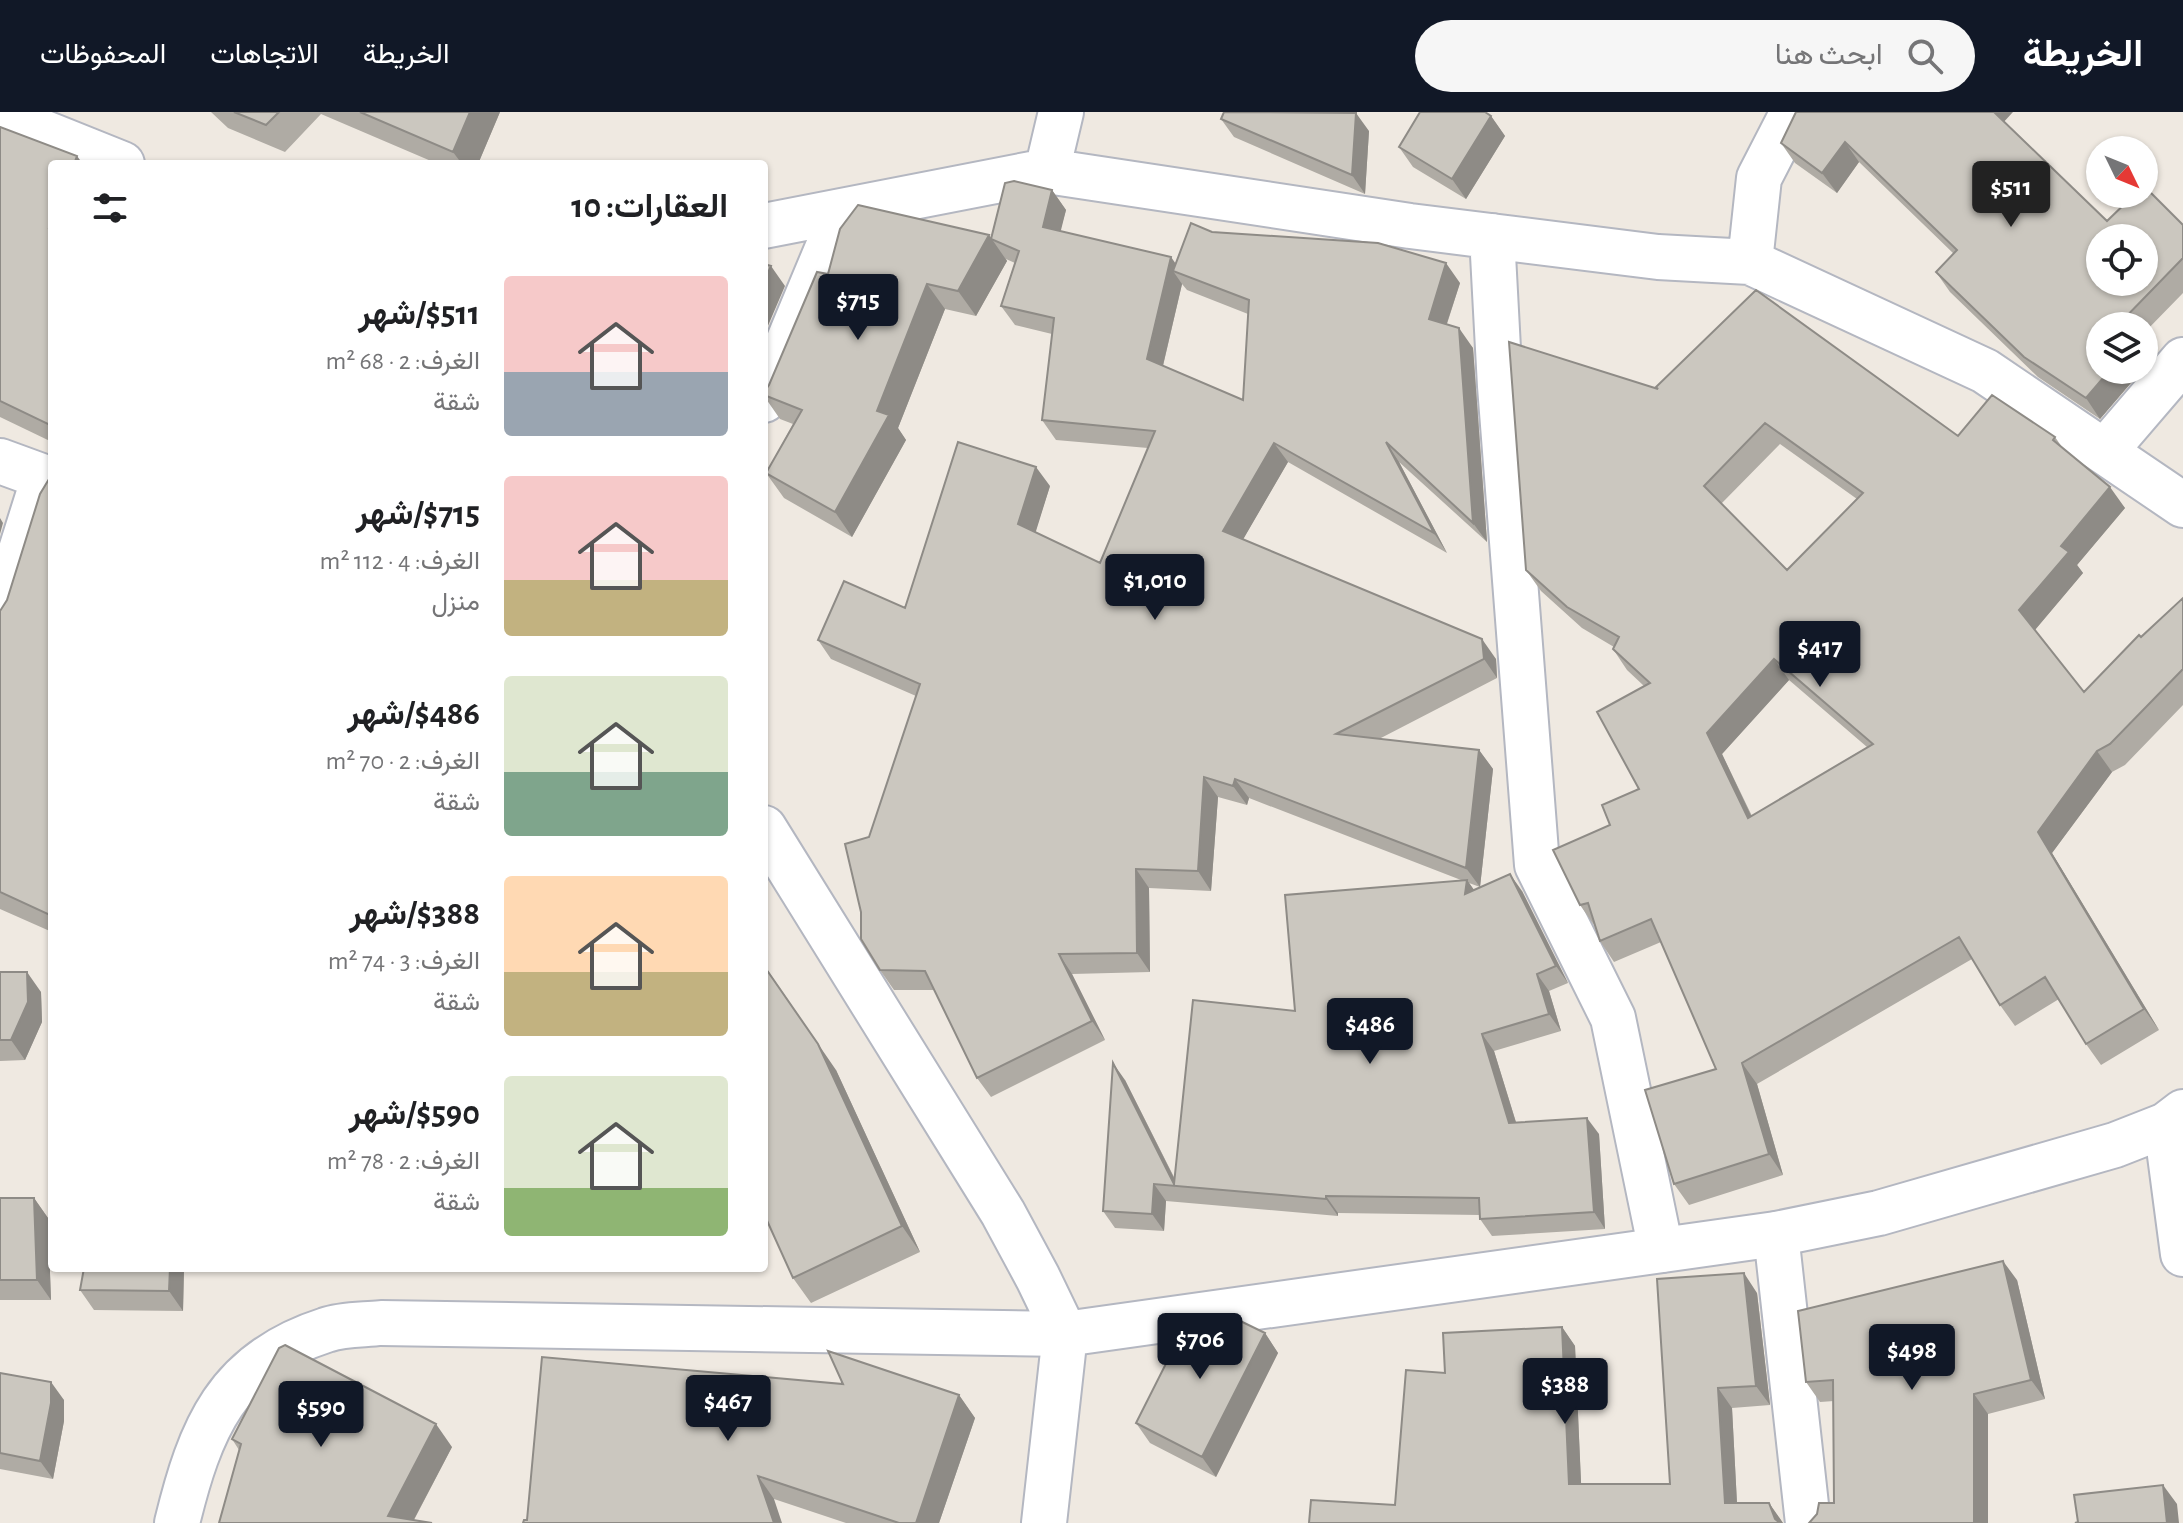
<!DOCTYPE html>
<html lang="ar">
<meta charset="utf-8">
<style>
body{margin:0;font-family:"Alegreya Sans",Vazirmatn,sans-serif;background:#f6f6f6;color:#202124;direction:rtl;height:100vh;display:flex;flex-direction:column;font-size:30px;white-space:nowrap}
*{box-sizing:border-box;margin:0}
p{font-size:26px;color:#757577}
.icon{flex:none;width:44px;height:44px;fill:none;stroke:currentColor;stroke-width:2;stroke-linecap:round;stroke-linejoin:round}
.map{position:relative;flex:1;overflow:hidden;direction:ltr}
.side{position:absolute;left:48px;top:48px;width:720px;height:1112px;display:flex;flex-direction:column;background:#fff;border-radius:8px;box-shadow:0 2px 6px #0004;direction:rtl}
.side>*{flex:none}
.needle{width:52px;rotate:133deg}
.controls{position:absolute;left:2086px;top:24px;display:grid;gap:16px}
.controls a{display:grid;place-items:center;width:72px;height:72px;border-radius:50%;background:#fff;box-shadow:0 2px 6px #0004;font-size:40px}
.price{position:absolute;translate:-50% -68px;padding:0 18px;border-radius:8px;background:#111827;color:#fff;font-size:26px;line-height:52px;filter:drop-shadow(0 2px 4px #0008)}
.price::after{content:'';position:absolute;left:50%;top:48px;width:24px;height:18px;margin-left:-12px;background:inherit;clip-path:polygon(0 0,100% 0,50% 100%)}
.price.selected{background:#222;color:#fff}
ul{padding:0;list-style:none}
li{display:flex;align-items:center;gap:24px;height:200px;padding:0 40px}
li span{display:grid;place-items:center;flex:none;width:224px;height:160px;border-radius:8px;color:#555}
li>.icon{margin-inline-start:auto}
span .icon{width:96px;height:96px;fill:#fffc;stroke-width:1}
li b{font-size:34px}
h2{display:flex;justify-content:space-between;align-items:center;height:96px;padding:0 40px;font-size:34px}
header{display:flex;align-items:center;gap:48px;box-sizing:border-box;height:112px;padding:0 40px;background:#111827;color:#fff}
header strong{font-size:38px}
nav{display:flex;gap:44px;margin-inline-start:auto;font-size:28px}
.search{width:560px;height:72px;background:#f6f6f6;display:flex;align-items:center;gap:20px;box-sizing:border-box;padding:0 28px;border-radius:44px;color:#757577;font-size:30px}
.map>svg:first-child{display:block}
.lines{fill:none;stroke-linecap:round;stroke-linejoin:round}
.street-casing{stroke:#b4b7c1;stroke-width:48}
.secondary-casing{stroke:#b4b7c1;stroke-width:48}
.street{stroke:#fff;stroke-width:44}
.secondary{stroke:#fff;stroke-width:44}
.wall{fill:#afaba4;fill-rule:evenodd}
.shaded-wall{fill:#8e8b86}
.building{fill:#cbc7bf;stroke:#8e8b86;stroke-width:2;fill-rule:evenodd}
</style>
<header>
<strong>الخريطة</strong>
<div class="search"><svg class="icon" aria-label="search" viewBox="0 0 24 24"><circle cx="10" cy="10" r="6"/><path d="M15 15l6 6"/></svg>ابحث هنا</div>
<nav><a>الخريطة</a><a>الاتجاهات</a><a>المحفوظات</a></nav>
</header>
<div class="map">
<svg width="2183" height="1411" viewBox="0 0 2183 1411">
<rect width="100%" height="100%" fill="#efe9e1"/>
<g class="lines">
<g class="street-casing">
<path id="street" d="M0,3L122,52
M1047,59L1061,0
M764,114L1047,59L1410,114L1658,145L1750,150L1985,259L2183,393
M1492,124L1500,274L1537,753L1613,906L1661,1138
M1750,150L1759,66L1793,0
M764,288L843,99
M2105,339L2183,248
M0,349L52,368
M0,505L44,365
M2166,1013L2183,1142
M1776,1122L1808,1411
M177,1411C200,1317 226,1250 326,1218C343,1212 363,1213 381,1211L1065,1222L1038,1166L1003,1101L764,716"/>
</g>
<g class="secondary-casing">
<path id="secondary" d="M1044,1411L1065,1222L1776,1122L1879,1101L2115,1033L2166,1013L2183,1000"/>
</g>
<use href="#street" class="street"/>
<use href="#secondary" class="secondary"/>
</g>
<path class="wall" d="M211,0H500L478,52H438L321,2L285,40L228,16Z
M1491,4L1505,24L1466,87L1413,55L1399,35Z
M1221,7L1369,19L1365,82L1234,25Z
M2004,10L2107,109L2183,113V181L2144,221V214H2100V258H2142L2100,307L2038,265L1950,180L1936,160L1954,142L1859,50L1837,81L1795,51L1781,31Z
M0,15L52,52V330L0,305Z
M1052,78L1066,98L1060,119L1176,152L1212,120L1460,171L1447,212L1473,236L1487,430L1399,350L1447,441L1288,350L1243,427L1496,547L1497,566L1379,627L1479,638L1493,657L1480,775L1522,779L1568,871L1549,879L1561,919L1494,939L1516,1010L1599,1022L1605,1117L1492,1124L1480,1107V1103L1338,1101V1104L1166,1089L1164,1119L1115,1116L1103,1099L1125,968L1175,1067L1295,899L1461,768L1249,686L1247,693L1218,685L1211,779L1149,776L1150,860L1072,862L1105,928L991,985L977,966L934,878H894L880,858L869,725L916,584L831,547L818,528L905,496L1050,374L1035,420L1100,451L1148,336L1056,328L1042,308L1052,222L1015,213L1001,194L1015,151L1006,147L1007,149L976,204L945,197L898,316L906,328L852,425L784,386L766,361L793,312L780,307L764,284V280L769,273L828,162L989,123L992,127ZM1182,172L1187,178L1248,202L1243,288L1163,254ZM1469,771L1480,775L1474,778Z
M1658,277L1958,324L2055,325L2062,335L2125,396L2077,453L2083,461L2035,518L2084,580L2183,486V593L2125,653L2112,660L2052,741L2159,918L2101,953L2086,932L2059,887L2015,914L2000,893L1972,847L1757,972L1783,1063L1689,1093L1674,1072L1716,957L1661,830L1614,850L1600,829L1594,813L1580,793L1610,713L1639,677L1644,574L1627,558L1613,537L1614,535L1582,516L1541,479L1526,458ZM1780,332L1857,387L1787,458L1721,392ZM1789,568L1867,635L1752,704L1722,642Z
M52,362V820L0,797V499L7,488Z
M0,860L41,880L42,910L25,948L0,949Z
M836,958L920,1140L811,1191L793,1166Z
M0,1086H34L48,1106L51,1188H0Z
M184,1156L183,1199L94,1198L80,1178Z
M458,1156H495L460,1159Z
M2017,1168L2045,1287L1988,1302L1834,1391V1289L1820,1290L1806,1270Z
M1757,1181L1770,1293L1732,1296L1737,1391H1769L1783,1411H1309L1395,1393L1445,1261L1562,1215L1575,1234L1581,1372H1670Z
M1265,1221L1278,1241L1216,1365L1150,1331L1136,1311Z
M0,1261L64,1288V1309L53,1367L0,1357Z
M959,1283L975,1306L939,1411H846L774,1387L527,1408Z
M232,1327L452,1335L414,1408L219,1411L239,1338Z"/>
<path class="shaded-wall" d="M470,0H500L478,52H462L453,40Z
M1991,0H2013L2001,13Z
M1356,1L1369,19L1365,82L1352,63Z
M1491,4L1505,24L1466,87L1452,67Z
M1845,30L1859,50L1837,81L1822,61Z
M77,44L83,52H74Z
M1052,78L1066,98L1057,134L1043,115Z
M989,123L1007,149L976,204L958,179Z
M1171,145L1183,162L1173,159L1182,172L1160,266L1147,247Z
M1446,151L1460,171L1442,226L1429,207Z
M771,154L785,174L764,223V170Z
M927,172L945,197L898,316L906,328L852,425L835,400Z
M1459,216L1473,236L1487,430L1473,411Z
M2110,258H2142L2100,307L2086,286Z
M1386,330L1399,350L1447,441L1434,421Z
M1274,331L1288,350L1237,438L1223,419Z
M1036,355L1050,374L1032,432L1018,412Z
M2110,375L2125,396L2077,453L2083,461L2034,519L2019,498L2061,434Z
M0,406L3,411L0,422Z
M1482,527L1496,547L1497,566L1484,547Z
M1774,547L1789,568L1722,642L1762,727L1748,706L1707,621Z
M1479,638L1493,657L1480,775L1466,756Z
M2097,639L2112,660L2052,741L2159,918L2144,897L2038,720Z
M1204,665L1218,685L1211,779L1198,759Z
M1235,667L1249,686L1247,693L1233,674Z
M1136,757L1149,776L1150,860L1137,841Z
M1510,762L1522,779L1568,871L1556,854Z
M1467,768L1479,785L1465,782Z
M1059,842L1072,862L1105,928L1092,909Z
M764,853L836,958L920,1140L902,1114Z
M27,860L41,880L42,910L25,948L11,928Z
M1537,862L1549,879L1561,919L1549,902Z
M1482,922L1494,939L1521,1027L1509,1011Z
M1113,951L1125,968L1178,1074H1175Z
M1742,951L1757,972L1783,1063L1769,1042Z
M1587,1006L1599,1022L1605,1117L1594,1100Z
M1154,1072L1166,1089L1164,1119L1152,1102Z
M1326,1084L1338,1101V1104L1326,1087Z
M34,1086L48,1106L51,1188L37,1168Z
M2003,1149L2017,1168L2045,1287L2031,1268Z
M170,1156H184L183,1199L169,1179Z
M1744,1161L1757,1181L1770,1293L1756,1274Z
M1562,1215L1575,1234L1582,1392L1569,1372Z
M1265,1221L1278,1241L1216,1365L1202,1345Z
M51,1270L64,1288V1309L53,1367L40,1349Z
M1718,1276L1732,1296L1738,1411L1725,1391Z
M1974,1282L1988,1302V1411H1974Z
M959,1283L975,1306L939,1411H916Z
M436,1312L452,1335L412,1411L388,1404Z
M758,1364L774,1387L782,1411H774Z
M2163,1373L2177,1392L2179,1411H2167Z
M1769,1391L1783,1411H1778L1775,1407Z"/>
<path class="building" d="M234,0H279L266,13Z
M360,0H470L453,40Z
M1224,0L1356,1L1352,63L1221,7Z
M1420,0H1485L1491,4L1452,67L1399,35Z
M1796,0H1994L2107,109L2135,82H2144V74L2183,113V146L2117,214H2100V258H2110L2086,286L2024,245L1936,160L1957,138L1845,30L1822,61L1781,31ZM2100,126H2144V170H2100Z
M0,15L77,44L74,52H52V109L49,116L52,117V314L0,289Z
M1014,69L1052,78L1043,115L1171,145L1147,247L1243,288L1249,188L1173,159L1191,111L1212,120L1378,131L1446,151L1429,207L1459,216L1473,411L1386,330L1434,421L1274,331L1223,419L1482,527L1484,547L1336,622L1479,638L1466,756L1235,667L1233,674L1204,665L1198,759L1136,757L1137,841L1059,842L1092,909L977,966L925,859L880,858L861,827V800L845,732L869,725L920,572L818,528L844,469L905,496L958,330L1036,355L1018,412L1100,451L1155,319L1042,308L1054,206L1001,194L1019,139L991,127L1005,71Z
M858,93L989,123L958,179L927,172L877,299L889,303L835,400L766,361L802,298L764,283V280L769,273L817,160L828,162L840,117Z
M764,152L771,154L764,170Z
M1756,178L1958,324L1992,283L2055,325L2053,328L2110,375L2061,434L2069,440L2019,498L2084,580L2139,523L2141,525L2183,486V557L2110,632L2097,639L2038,720L2144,897L2086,932L2045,865L2000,893L1959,825L1742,951L1769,1042L1674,1072L1645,978L1716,957L1651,807L1600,829L1588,791L1580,793L1553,738L1610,713L1602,693L1639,677L1597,600L1650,571L1613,537L1619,525L1567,495L1526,458L1509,230L1658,277L1656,275ZM1765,311L1863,381L1787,458L1704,374ZM1774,547L1873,632L1748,706L1707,621Z
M52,362V804L0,780V499L7,488L40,382Z
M1510,762L1556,854L1537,862L1549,902L1482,922L1509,1011L1587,1006L1594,1100L1480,1107L1479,1086L1326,1084V1087L1154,1072L1152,1102L1103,1099L1113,951L1174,1072L1193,888L1295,899L1285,783L1467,768L1465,782Z
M764,854L818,932L902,1114L793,1166L764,1102Z
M0,860H27L28,890L11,928H0Z
M0,1086H34L37,1168H0Z
M2003,1149L2031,1268L1974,1282V1411H1809L1817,1402L1819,1391H1834L1833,1268L1806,1270L1798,1199Z
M84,1156H170L169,1179L80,1178Z
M1744,1161L1756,1274L1718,1276L1725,1391H1769L1775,1407L1780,1411H1309L1311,1388L1395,1393L1406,1258L1445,1261L1443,1221L1562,1215L1569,1372H1670L1657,1167Z
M1228,1203L1265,1221L1202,1345L1136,1311L1188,1208Z
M285,1233L436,1312L388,1404L432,1411H219L241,1332L232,1327L279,1236Z
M828,1239L959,1283L916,1411H899L758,1364L774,1411H523L524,1408H527L542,1245L843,1272Z
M0,1261L51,1270V1291L40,1349L0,1341Z
M2163,1373L2167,1411H2075L2078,1410L2074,1383Z"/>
</svg>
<div class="controls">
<a><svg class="needle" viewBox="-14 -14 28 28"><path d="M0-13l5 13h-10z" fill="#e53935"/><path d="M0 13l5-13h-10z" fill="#757577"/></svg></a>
<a><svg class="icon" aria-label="locate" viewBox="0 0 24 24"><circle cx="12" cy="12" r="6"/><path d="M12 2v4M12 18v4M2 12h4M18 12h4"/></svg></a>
<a><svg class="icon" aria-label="layers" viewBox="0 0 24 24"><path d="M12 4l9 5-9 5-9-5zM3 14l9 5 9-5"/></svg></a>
</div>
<b class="price selected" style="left:2011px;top:117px">$511</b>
<b class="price" style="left:858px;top:230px">$715</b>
<b class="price" style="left:1155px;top:510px">$1,010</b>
<b class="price" style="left:1820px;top:577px">$417</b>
<b class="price" style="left:1370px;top:954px">$486</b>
<b class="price" style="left:1200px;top:1269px">$706</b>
<b class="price" style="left:1912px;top:1280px">$498</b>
<b class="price" style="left:1565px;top:1314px">$388</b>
<b class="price" style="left:728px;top:1331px">$467</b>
<b class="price" style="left:321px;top:1337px">$590</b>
<section class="side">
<h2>العقارات: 10<svg class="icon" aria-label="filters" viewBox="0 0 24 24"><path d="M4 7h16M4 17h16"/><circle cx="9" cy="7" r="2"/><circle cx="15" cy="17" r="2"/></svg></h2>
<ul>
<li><span style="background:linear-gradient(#f6c9c9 60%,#9aa5b1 0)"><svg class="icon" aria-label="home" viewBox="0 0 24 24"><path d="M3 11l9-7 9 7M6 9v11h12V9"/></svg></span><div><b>$511/شهر</b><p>الغرف: 2 · 68 m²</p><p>شقة</p></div></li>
<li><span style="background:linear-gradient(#f6c9c9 65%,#c2b280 0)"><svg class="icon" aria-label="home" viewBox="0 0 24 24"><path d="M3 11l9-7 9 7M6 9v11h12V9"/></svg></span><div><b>$715/شهر</b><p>الغرف: 4 · 112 m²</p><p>منزل</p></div></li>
<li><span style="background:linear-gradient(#dfe7d0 60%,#7fa58c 0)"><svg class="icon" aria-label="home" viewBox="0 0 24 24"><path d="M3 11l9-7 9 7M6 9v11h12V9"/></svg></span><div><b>$486/شهر</b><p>الغرف: 2 · 70 m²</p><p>شقة</p></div></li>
<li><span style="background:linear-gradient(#ffd9b3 60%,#c2b280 0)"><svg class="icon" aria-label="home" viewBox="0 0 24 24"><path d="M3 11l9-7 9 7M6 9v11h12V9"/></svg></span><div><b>$388/شهر</b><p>الغرف: 3 · 74 m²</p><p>شقة</p></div></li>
<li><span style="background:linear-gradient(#dfe7d0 70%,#8fb573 0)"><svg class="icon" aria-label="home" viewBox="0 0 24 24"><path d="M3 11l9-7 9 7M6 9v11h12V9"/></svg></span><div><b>$590/شهر</b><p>الغرف: 2 · 78 m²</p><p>شقة</p></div></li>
</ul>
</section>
</div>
